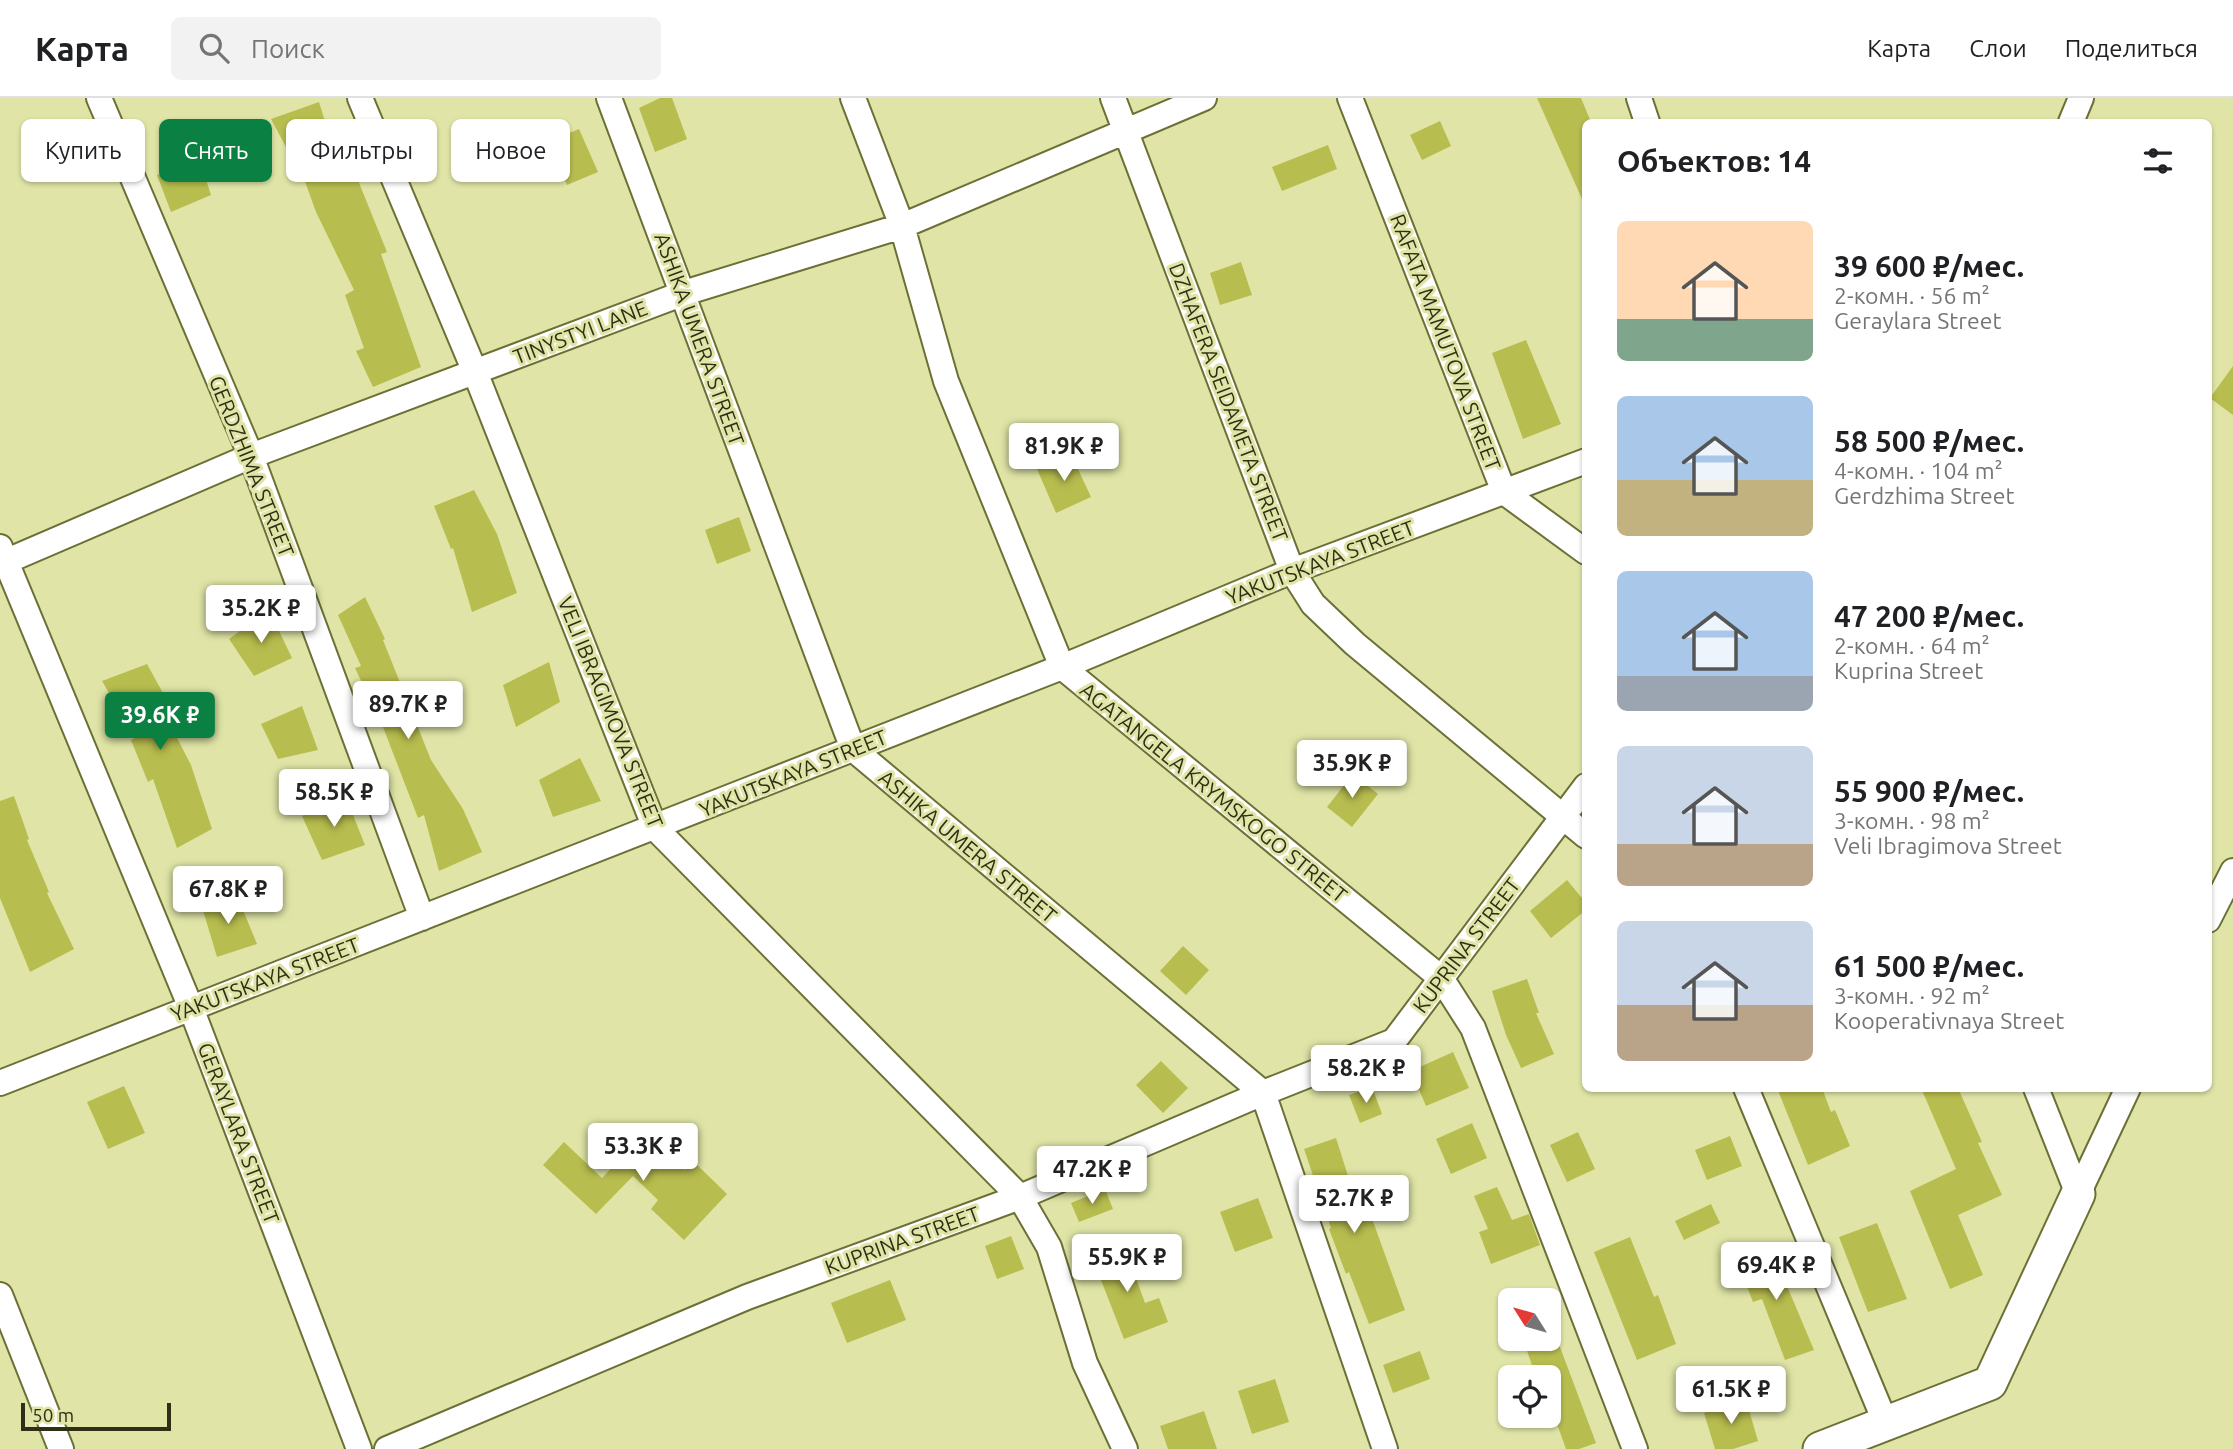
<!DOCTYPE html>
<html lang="ru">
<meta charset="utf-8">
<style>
body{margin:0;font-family:Ubuntu,sans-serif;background:#f2f2f2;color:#202124;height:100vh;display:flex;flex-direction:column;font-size:26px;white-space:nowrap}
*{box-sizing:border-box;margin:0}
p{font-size:23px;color:#757577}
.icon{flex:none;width:38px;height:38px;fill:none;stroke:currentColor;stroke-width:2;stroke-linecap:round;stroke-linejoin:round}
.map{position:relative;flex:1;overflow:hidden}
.sheet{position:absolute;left:1582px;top:21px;width:630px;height:973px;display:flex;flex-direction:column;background:#fff;border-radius:10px;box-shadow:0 2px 5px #0004}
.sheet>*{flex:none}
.banner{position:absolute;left:21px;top:21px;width:665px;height:63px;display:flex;gap:14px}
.needle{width:46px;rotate:307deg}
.fabs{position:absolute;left:1498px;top:1190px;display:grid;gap:14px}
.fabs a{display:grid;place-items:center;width:63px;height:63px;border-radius:10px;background:#fff;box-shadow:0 2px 5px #0004;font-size:35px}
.scale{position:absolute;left:21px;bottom:18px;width:150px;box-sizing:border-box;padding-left:7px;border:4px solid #2d2f16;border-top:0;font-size:19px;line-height:24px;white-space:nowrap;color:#2d2f16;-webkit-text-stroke:5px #e0e5a7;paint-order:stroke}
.price{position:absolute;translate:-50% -60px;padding:0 16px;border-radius:7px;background:#fff;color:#222;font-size:23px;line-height:46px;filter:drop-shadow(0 2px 4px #0008)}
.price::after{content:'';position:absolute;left:50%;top:42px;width:21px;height:16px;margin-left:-10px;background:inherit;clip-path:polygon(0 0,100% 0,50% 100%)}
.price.on{background:#0b8043;color:#fff}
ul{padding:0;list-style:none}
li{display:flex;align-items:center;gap:21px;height:175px;padding:0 35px}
li span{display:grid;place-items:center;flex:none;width:196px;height:140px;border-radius:10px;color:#555}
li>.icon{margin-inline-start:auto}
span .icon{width:84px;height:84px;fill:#fffc;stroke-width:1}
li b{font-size:30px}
h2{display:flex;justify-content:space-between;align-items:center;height:84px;padding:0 35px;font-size:30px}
.chip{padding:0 24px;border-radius:10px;background:#fff;box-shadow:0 2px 5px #0004;font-size:24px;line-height:63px}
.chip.on{background:#0b8043;color:#fff}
header{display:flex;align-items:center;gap:42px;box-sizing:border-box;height:98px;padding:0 35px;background:#fff;border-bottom:2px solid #e0e0e0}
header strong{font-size:33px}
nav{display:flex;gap:38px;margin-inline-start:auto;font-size:24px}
.search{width:490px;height:63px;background:#f2f2f2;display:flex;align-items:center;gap:18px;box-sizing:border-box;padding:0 24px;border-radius:10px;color:#757577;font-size:26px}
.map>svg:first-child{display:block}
.building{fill:#b8bd4f}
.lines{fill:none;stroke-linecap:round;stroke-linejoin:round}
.street-casing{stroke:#6d7036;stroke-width:28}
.secondary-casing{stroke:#6d7036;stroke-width:37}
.street{stroke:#fff;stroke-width:24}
.secondary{stroke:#fff;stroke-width:33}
.labels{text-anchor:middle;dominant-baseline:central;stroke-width:6;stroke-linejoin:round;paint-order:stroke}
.street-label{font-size:21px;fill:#2d2f16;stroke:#e0e5a7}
</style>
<header>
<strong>Карта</strong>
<div class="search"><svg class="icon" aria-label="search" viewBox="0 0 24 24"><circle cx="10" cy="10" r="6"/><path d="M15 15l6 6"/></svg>Поиск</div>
<nav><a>Карта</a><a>Слои</a><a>Поделиться</a></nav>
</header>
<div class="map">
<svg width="2233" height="1351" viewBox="0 0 2233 1351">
<rect width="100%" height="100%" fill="#e0e5a7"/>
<path class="building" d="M660,0H672L687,41L655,54L639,10Z
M1537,0H1581L1591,24H1586V110Z
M319,4L338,65L349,60L387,154L381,156L421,269L373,289L356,253L364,250L345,197L354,192L316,114L298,64L295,66L271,21Z
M1440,23L1451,48L1422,62L1410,37Z
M579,31L598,74L567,87L548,44Z
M1328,47L1337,71L1282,93L1272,69Z
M198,57L211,97L171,114L157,77Z
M1241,164L1252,197L1220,207L1210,175Z
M1526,242L1561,326L1523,341L1492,255Z
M2233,268V317L2210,300Z
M1071,356L1091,399L1056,415L1037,371Z
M474,392L497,436L517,495L472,514L453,450L451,451L434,408Z
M739,419L751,453L717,466L705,432Z
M365,499L385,541L383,542L431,662L463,711L482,754L439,773L424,717L418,720L383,629L355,570L361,568L338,517Z
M269,512L292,560L254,578L229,541Z
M549,564L560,604L516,629L503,587Z
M147,566L170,608L162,611L191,667L212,731L177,750L153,681L148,684L131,642L135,640L102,583Z
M302,608L318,652L278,661L261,626Z
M580,660L601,703L553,719L539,682Z
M1353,676L1378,696L1352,729L1327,709Z
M345,697L365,747L322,762L302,718Z
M14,698L29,741L27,742L49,794L47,795L74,851L30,874L0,800V703Z
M1567,782L1586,805V812L1551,840L1530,813Z
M236,795L257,846L217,859L202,809Z
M1183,848L1209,872L1186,897L1160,873Z
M1527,881L1539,915H1536L1554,956L1521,970L1506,937L1492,893Z
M1453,954L1469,990L1426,1008L1411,973Z
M1161,963L1188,990L1163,1015L1136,987Z
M124,988L145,1035L108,1051L87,1004Z
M1372,989L1382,1016L1360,1025L1349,997Z
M1777,990H1822L1831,1014L1835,1012L1850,1048L1808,1067Z
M1921,990H1958L1982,1044L1978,1045L2002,1097L1958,1117L1983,1177L1950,1191L1910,1093L1956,1071Z
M1472,1025L1487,1060L1451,1076L1436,1041Z
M645,1034L685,1072L693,1063L727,1096L684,1142L651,1111L658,1102L633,1078L596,1116L543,1067L564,1044L602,1080Z
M1578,1034L1595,1071L1567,1084L1550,1047Z
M1730,1038L1742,1068L1707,1082L1695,1052Z
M1336,1040L1348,1078L1351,1123L1370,1115L1405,1212L1369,1226L1349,1174L1346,1176L1329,1131L1331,1130L1304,1051Z
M1497,1089L1512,1122L1529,1116L1540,1147L1491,1166L1479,1134L1488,1131L1474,1098Z
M1105,1091L1113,1111L1079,1124L1071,1105Z
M1258,1100L1273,1140L1235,1154L1220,1114Z
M1711,1106L1720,1125L1684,1142L1675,1123Z
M1877,1125L1907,1201L1868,1214L1839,1139Z
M1011,1138L1024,1171L997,1181L985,1148Z
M1630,1139L1654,1199L1658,1197L1676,1246L1637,1262L1594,1154Z
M1124,1147L1145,1205L1159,1200L1168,1224L1124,1241L1092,1159Z
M1771,1150L1814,1252L1785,1262L1762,1201L1753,1204L1737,1163Z
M890,1182L906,1222L847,1245L831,1205Z
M1523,1241H1552L1560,1249L1596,1345L1579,1351H1566L1549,1304V1279H1536Z
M1420,1253L1430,1281L1393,1295L1383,1267Z
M1275,1281L1289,1324L1252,1336L1238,1293Z
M1746,1302L1758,1343L1733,1351H1715L1704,1315Z
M1204,1313L1217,1351H1168L1160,1328Z"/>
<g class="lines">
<g class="street-casing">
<path id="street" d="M99,0L251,358L422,820
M360,0L475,274L655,730L1020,1099L1049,1149L1085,1265L1125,1351
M609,0L853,651L1263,995L1385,1351
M853,0L902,128L946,283L1062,569L1441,880L1473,930L1635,1351
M1113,0L1292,473L1313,506L1355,546L1586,738
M1350,0L1504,394L1586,454
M1639,0L1647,24
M2071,24L2081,0
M0,449L191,910L359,1351
M0,466L251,358L684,195L902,128L1204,0
M2208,822L2233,773
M0,985L1062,569L1292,473L1586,363
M1746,990L1886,1326
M2036,990L2078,1096
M2078,1096L2128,990
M0,1197L61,1351
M387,1351L747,1199L1020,1099L1263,995L1394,943L1586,688"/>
</g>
<g class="secondary-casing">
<path id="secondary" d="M1820,1351L1990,1285L2078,1096"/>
</g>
<use href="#street" class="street"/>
<use href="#secondary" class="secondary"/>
</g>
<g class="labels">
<g class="street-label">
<text transform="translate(580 234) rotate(-21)">TINYSTYI LANE</text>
<text transform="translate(700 241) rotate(70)">ASHIKA UMERA STREET</text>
<text transform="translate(1446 244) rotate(69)">RAFATA MAMUTOVA STREET</text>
<text transform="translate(1229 304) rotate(69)">DZHAFERA SEIDAMETA STREET</text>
<text transform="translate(252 368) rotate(68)">GERDZHIMA STREET</text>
<text transform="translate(1320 464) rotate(-21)">YAKUTSKAYA STREET</text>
<text transform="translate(611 614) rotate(68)">VELI IBRAGIMOVA STREET</text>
<text transform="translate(793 675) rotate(-22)">YAKUTSKAYA STREET</text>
<text transform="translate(1214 694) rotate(39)">AGATANGELA KRYMSKOGO STREET</text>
<text transform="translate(968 748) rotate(40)">ASHIKA UMERA STREET</text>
<text transform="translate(1466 847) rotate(-53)">KUPRINA STREET</text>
<text transform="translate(265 881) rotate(-21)">YAKUTSKAYA STREET</text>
<text transform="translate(239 1035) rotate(69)">GERAYLARA STREET</text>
<text transform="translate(902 1142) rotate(-20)">KUPRINA STREET</text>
</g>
</g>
</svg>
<div class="fabs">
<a><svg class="needle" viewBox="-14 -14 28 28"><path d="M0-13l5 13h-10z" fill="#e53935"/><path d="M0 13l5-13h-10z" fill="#757577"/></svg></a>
<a><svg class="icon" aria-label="locate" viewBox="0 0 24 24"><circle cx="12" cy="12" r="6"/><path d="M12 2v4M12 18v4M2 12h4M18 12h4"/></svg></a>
</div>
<div class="scale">50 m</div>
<b class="price" style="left:1064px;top:385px">81.9K ₽</b>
<b class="price" style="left:261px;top:547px">35.2K ₽</b>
<b class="price" style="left:408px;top:643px">89.7K ₽</b>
<b class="price on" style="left:160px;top:654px">39.6K ₽</b>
<b class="price" style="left:1352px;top:702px">35.9K ₽</b>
<b class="price" style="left:334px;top:731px">58.5K ₽</b>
<b class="price" style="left:228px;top:828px">67.8K ₽</b>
<b class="price" style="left:1366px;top:1007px">58.2K ₽</b>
<b class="price" style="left:643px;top:1085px">53.3K ₽</b>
<b class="price" style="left:1092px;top:1108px">47.2K ₽</b>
<b class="price" style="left:1354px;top:1137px">52.7K ₽</b>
<b class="price" style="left:1127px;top:1196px">55.9K ₽</b>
<b class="price" style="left:1776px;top:1204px">69.4K ₽</b>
<b class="price" style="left:1731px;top:1328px">61.5K ₽</b>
<div class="banner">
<a class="chip">Купить</a>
<a class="chip on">Снять</a>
<a class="chip">Фильтры</a>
<a class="chip">Новое</a>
</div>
<section class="sheet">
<h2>Объектов: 14<svg class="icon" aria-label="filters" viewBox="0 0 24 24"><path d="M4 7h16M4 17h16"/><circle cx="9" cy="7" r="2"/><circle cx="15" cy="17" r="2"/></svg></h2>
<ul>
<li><span style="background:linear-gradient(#ffd9b3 70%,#7fa58c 0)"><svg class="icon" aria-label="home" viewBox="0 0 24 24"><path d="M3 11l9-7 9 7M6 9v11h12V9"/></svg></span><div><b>39 600 ₽/мес.</b><p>2-комн. · 56 m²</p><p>Geraylara Street</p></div></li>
<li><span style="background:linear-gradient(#a9c7e8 60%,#c2b280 0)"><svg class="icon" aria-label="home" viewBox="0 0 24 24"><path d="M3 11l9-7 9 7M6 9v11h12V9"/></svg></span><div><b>58 500 ₽/мес.</b><p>4-комн. · 104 m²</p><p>Gerdzhima Street</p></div></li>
<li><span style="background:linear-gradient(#a9c7e8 75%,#9aa5b1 0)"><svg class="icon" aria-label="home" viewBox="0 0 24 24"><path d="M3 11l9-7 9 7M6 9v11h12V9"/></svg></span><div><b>47 200 ₽/мес.</b><p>2-комн. · 64 m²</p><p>Kuprina Street</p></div></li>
<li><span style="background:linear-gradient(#c9d6e8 70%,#b9a48a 0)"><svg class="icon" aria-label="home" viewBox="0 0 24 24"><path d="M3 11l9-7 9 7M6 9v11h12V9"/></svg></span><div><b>55 900 ₽/мес.</b><p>3-комн. · 98 m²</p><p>Veli Ibragimova Street</p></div></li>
<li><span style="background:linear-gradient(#c9d6e8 60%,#b9a48a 0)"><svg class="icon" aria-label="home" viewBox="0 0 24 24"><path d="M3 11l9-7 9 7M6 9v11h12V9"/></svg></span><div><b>61 500 ₽/мес.</b><p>3-комн. · 92 m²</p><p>Kooperativnaya Street</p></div></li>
</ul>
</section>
</div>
